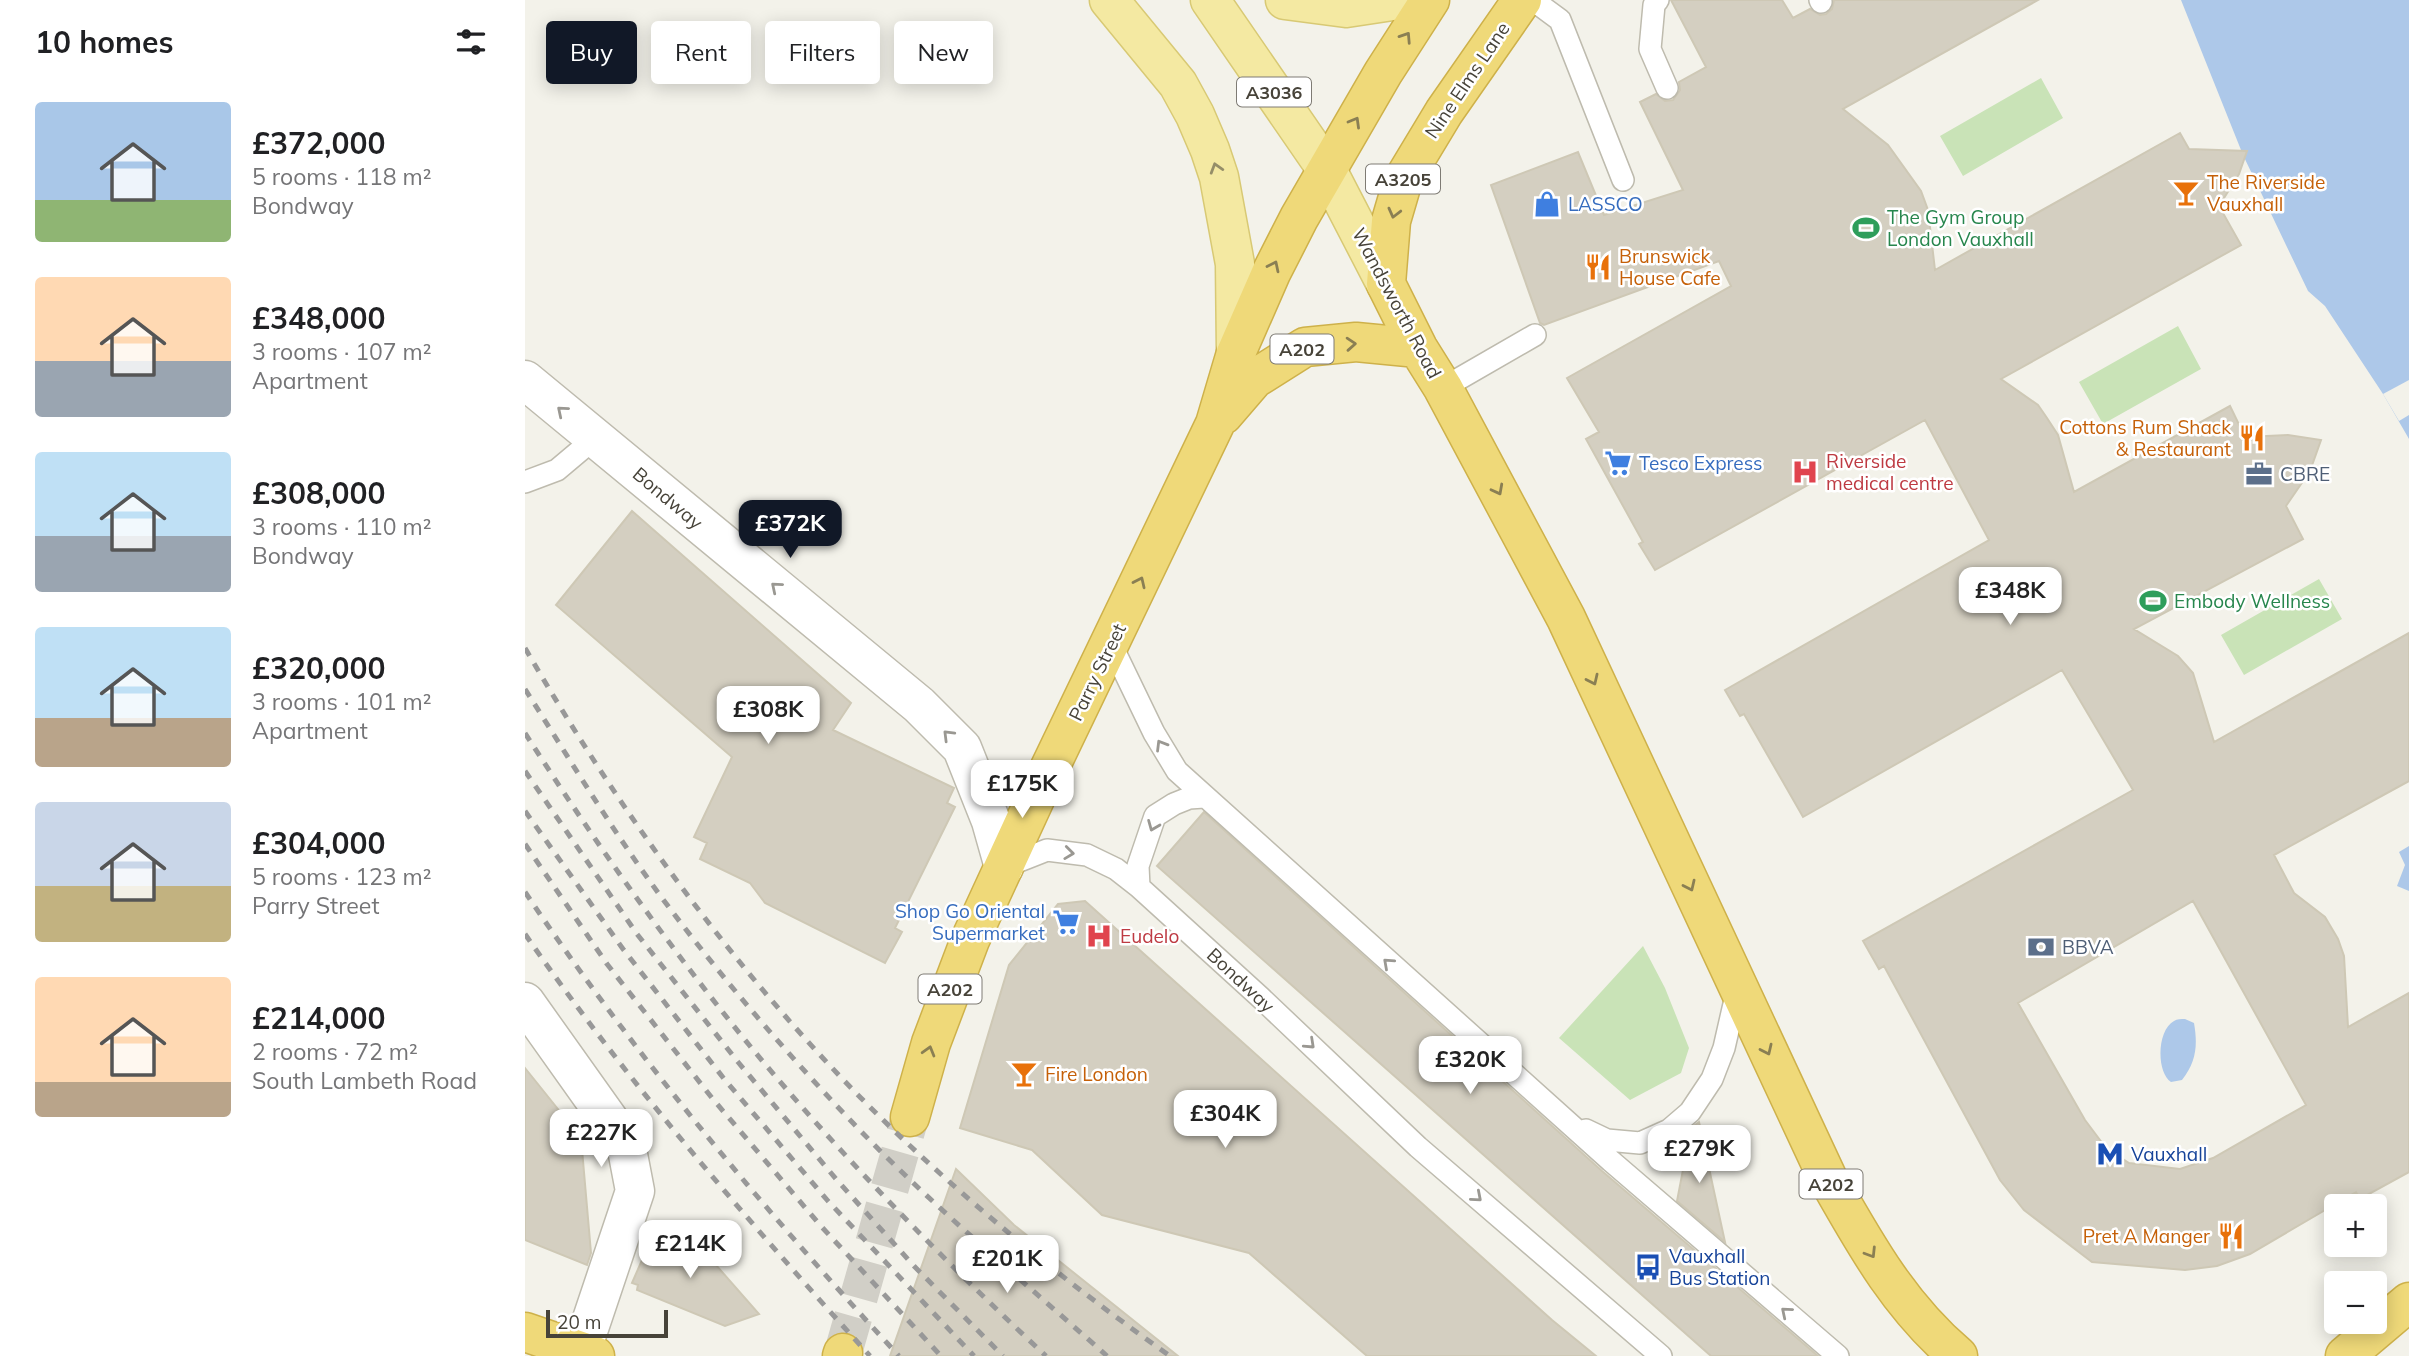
<!DOCTYPE html>
<meta charset="utf-8">
<style>
body{margin:0;font-family:Mulish,sans-serif;background:#f2f2f2;color:#202124;height:100vh;display:flex;flex-direction:column;font-size:26px;white-space:nowrap}
*{box-sizing:border-box;margin:0}
p{font-size:23px;color:#757577}
.icon{flex:none;width:38px;height:38px;fill:none;stroke:currentColor;stroke-width:2;stroke-linecap:round;stroke-linejoin:round}
.map{position:relative;flex:1;overflow:hidden}
.panel{display:flex;flex-direction:column;background:#fff;width:525px}
.panel>*{flex:none}
.guide{position:absolute;left:21px;top:21px;width:665px;height:63px;display:flex;gap:14px}
.buttons{position:absolute;left:1799px;top:1194px;display:grid;gap:14px}
.buttons a{display:grid;place-items:center;width:63px;height:63px;border-radius:7px;background:#fff;box-shadow:0 4px 18px #0003;font-size:35px}
.scale{position:absolute;left:21px;bottom:18px;width:122px;box-sizing:border-box;padding-left:7px;border:4px solid #474339;border-top:0;font-size:19px;line-height:24px;white-space:nowrap;color:#474339;-webkit-text-stroke:5px #fff;paint-order:stroke}
.price{position:absolute;translate:-50% -60px;padding:0 16px;border-radius:14px;background:#fff;color:#222;font-size:23px;line-height:46px;filter:drop-shadow(0 2px 4px #0008)}
.price::after{content:'';position:absolute;left:50%;top:42px;width:21px;height:16px;margin-left:-10px;background:inherit;clip-path:polygon(0 0,100% 0,50% 100%)}
.price.selected{background:#111827;color:#fff}
ul{padding:0;list-style:none}
li{display:flex;align-items:center;gap:21px;height:175px;padding:0 35px}
li span{display:grid;place-items:center;flex:none;width:196px;height:140px;border-radius:7px;color:#555}
li>.icon{margin-inline-start:auto}
span .icon{width:84px;height:84px;fill:#fffc;stroke-width:1}
li b{font-size:30px}
h2{display:flex;justify-content:space-between;align-items:center;height:84px;padding:0 35px;font-size:30px}
.chip{padding:0 24px;border-radius:7px;background:#fff;box-shadow:0 4px 18px #0003;font-size:24px;line-height:63px}
.chip.selected{background:#111827;color:#fff}
main{display:flex;flex:1;min-height:0}
.map>svg:first-child{display:block}
.green{fill:#c9e3b7}
.water{fill:#adc8e9}
.pier{fill:#f3f2ea}
.building{fill:#d4cfc1;stroke:#cec8b5;stroke-width:2;fill-rule:evenodd}
.lines{fill:none;stroke-linecap:round;stroke-linejoin:round}
.highway-tunnel{stroke:#d1cfc7;stroke-width:38;stroke-dasharray:38 19;stroke-linecap:butt}
.lane-casing{stroke:#bebbae;stroke-width:24}
.street-casing{stroke:#bebbae;stroke-width:41}
.primary-casing{stroke:#d8c974;stroke-width:41}
.highway-casing{stroke:#ceb14a;stroke-width:41}
.lane{stroke:#fff;stroke-width:21}
.street{stroke:#fff;stroke-width:38}
.primary{stroke:#f4e9a2;stroke-width:38}
.highway{stroke:#efd979;stroke-width:38}
.rail{stroke:#989898;stroke-width:5;stroke-dasharray:9 9;stroke-linecap:butt}
.oneway{stroke:#8a7f53}
.oneway2{stroke:#958e68}
.oneway3{stroke:#9a9892}
.labels{text-anchor:middle;dominant-baseline:central;stroke-width:5;stroke-linejoin:round;paint-order:stroke}
.shield{fill:#fff;stroke:#7e7b74;stroke-width:2}
.shield-label{font-size:18px;font-weight:bold;fill:#474339}
.street-label{font-size:19px;fill:#474339;stroke:#fff}
.food-label{font-size:19px;fill:#c56008;stroke:#fff;text-anchor:start}
.shop-label{font-size:19px;fill:#366cbe;stroke:#fff;text-anchor:start}
.leisure-label{font-size:19px;fill:#27864d;stroke:#fff;text-anchor:start}
.health-label{font-size:19px;fill:#be3a42;stroke:#fff;text-anchor:start}
.service-label{font-size:19px;fill:#4e5e75;stroke:#fff;text-anchor:start}
.transit-label{font-size:19px;fill:#164399;stroke:#fff;text-anchor:start}
</style>
<main>
<section class="panel">
<h2>10 homes<svg class="icon" aria-label="filters" viewBox="0 0 24 24"><path d="M4 7h16M4 17h16"/><circle cx="9" cy="7" r="2"/><circle cx="15" cy="17" r="2"/></svg></h2>
<ul>
<li><span style="background:linear-gradient(#a9c7e8 70%,#8fb573 0)"><svg class="icon" aria-label="home" viewBox="0 0 24 24"><path d="M3 11l9-7 9 7M6 9v11h12V9"/></svg></span><div><b>£372,000</b><p>5 rooms · 118 m²</p><p>Bondway</p></div></li>
<li><span style="background:linear-gradient(#ffd9b3 60%,#9aa5b1 0)"><svg class="icon" aria-label="home" viewBox="0 0 24 24"><path d="M3 11l9-7 9 7M6 9v11h12V9"/></svg></span><div><b>£348,000</b><p>3 rooms · 107 m²</p><p>Apartment</p></div></li>
<li><span style="background:linear-gradient(#bfe0f5 60%,#9aa5b1 0)"><svg class="icon" aria-label="home" viewBox="0 0 24 24"><path d="M3 11l9-7 9 7M6 9v11h12V9"/></svg></span><div><b>£308,000</b><p>3 rooms · 110 m²</p><p>Bondway</p></div></li>
<li><span style="background:linear-gradient(#bfe0f5 65%,#b9a48a 0)"><svg class="icon" aria-label="home" viewBox="0 0 24 24"><path d="M3 11l9-7 9 7M6 9v11h12V9"/></svg></span><div><b>£320,000</b><p>3 rooms · 101 m²</p><p>Apartment</p></div></li>
<li><span style="background:linear-gradient(#c9d6e8 60%,#c2b280 0)"><svg class="icon" aria-label="home" viewBox="0 0 24 24"><path d="M3 11l9-7 9 7M6 9v11h12V9"/></svg></span><div><b>£304,000</b><p>5 rooms · 123 m²</p><p>Parry Street</p></div></li>
<li><span style="background:linear-gradient(#ffd9b3 75%,#b9a48a 0)"><svg class="icon" aria-label="home" viewBox="0 0 24 24"><path d="M3 11l9-7 9 7M6 9v11h12V9"/></svg></span><div><b>£214,000</b><p>2 rooms · 72 m²</p><p>South Lambeth Road</p></div></li>
</ul>
</section>
<div class="map">
<svg width="1884" height="1356" viewBox="0 0 1884 1356">
<rect width="100%" height="100%" fill="#f3f2ea"/>
<path class="green" d="M1516,78L1538,118L1438,176L1415,136Z
M1653,326L1676,369L1578,424L1554,382Z
M1794,579L1817,619L1719,675L1696,635Z
M1118,946L1140,988L1164,1048L1156,1073L1105,1100L1034,1038Z"/>
<path class="water" d="M1656,0H1884V439L1858,394L1800,306L1783,291L1718,155Z
M1884,846V891L1872,886L1880,865L1874,852Z
M1660,1019L1669,1023C1673,1046 1671,1062 1657,1080L1646,1082C1631,1072 1632,1030 1649,1021C1652,1019 1656,1019 1660,1019Z"/>
<path class="pier" d="M1884,380V415L1874,421L1858,394Z"/>
<path class="building" d="M1146,0H1257L1268,18L1285,9L1295,15L1301,14L1307,9L1309,0H1513L1318,109L1363,145L1396,191L1403,210L1410,270L1655,133L1664,149L1722,151L1714,174L1694,206L1716,245L1476,379L1513,405L1522,418L1533,435L1549,492L1705,406L1720,437L1763,435L1796,440L1785,471L1761,506L1778,539L1609,629L1653,656L1668,673L1689,742L1884,633V781L1749,855L1769,893L1800,917L1813,939L1819,956L1823,1027L1884,993V1172L1835,1199L1831,1192L1725,1254L1692,1266L1660,1270L1567,1262L1499,1210L1475,1180L1359,966L1354,969L1338,941L1608,790L1537,670L1278,817L1219,714L1215,716L1200,690L1464,540L1400,420L1130,570L1114,544L1118,542L1061,439L1074,432L1042,378L1206,286L1194,261L1019,325L1015,323L966,185L1053,152L1079,215L1158,190L1115,102L1131,94L1140,101L1148,100L1155,90L1154,82L1181,67ZM1668,901L1781,1105L1688,1158L1655,1169L1604,1163L1581,1148L1560,1120L1493,1003Z
M107,511L326,703L308,730L429,788L422,803L430,807L370,928L377,932L360,963L240,903L225,883L175,859L182,843L169,837L207,757L31,605Z
M679,812L1077,1171L1293,1356H1186L632,866Z
M560,901L1027,1320L1071,1356H842L724,1253L577,1215L507,1150L435,1128L484,965L533,904Z
M0,1068L56,1138L66,1253L62,1265L0,1240Z
M1174,1122L1200,1242L1152,1201L1166,1128Z
M431,1169L489,1225L653,1356H365Z
M152,1230L169,1240L234,1314L200,1326L112,1290L113,1285L107,1283L127,1237Z"/>
<g class="lines">
<path class="highway-tunnel" d="M318,1353L385,1117"/>
<g class="lane-casing">
<path id="lane" d="M1008,0L1035,20L1098,180
M1133,0L1129,5L1125,49L1142,88
M1295,0L1296,2
M918,388L1010,335
M0,482L32,470L70,438
M586,644L629,733L652,771L1086,1161L1313,1356
M479,867L522,850L562,855L591,869L614,887L735,997L893,1147L1136,1356
M614,887L613,866L630,816L649,804L664,798L679,797
M1061,1130L1082,1140L1115,1143L1144,1130L1165,1112L1187,1079L1199,1048L1212,991"/>
</g>
<g class="street-casing">
<path id="street" d="M0,380L394,705L437,748L466,821L479,867
M0,1002L101,1144L110,1191L56,1352"/>
</g>
<g class="primary-casing">
<path id="primary" d="M584,0L653,84L670,115L685,150L694,177L710,264L711,353
M685,0L802,170L861,284
M760,0L821,8L874,0"/>
</g>
<g class="highway-casing">
<path id="highway" d="M997,0L919,112L878,180L866,221L861,284L893,348L918,388L1041,618L1302,1177C1340,1244 1374,1306 1433,1356
M698,415L729,379L780,347L831,342L893,348
M385,1117L406,1043L445,940L516,786L690,424L711,353L746,273L774,218L858,73L905,0
M0,1332L70,1356
M317,1356L318,1353
M1820,1356L1884,1302"/>
</g>
<use href="#lane" class="lane"/>
<use href="#street" class="street"/>
<use href="#primary" class="primary"/>
<use href="#highway" class="highway"/>
<path class="rail" d="M0,648C94,810 205,965 337,1099C431,1194 536,1279 645,1356
M0,689C47,763 93,840 146,910C202,984 264,1056 328,1123C407,1206 497,1280 582,1356
M0,733C69,841 144,947 225,1046C315,1155 418,1260 521,1356
M0,771L112,934L213,1062L311,1179L389,1266L478,1356
M0,811L98,949L200,1080L303,1201L449,1356
M0,844L82,964L187,1098L295,1225L416,1356
M0,892C111,1057 239,1210 374,1356
M0,934C103,1083 223,1221 345,1356"/>
</g>
<defs><path id="oneway-chevron" d="M-2-3.5L2.5 0L-2 3.5" fill="none" stroke-width="1.6" stroke-linecap="round" stroke-linejoin="round" transform="scale(1.75)"/></defs>
<g class="oneway">
<use href="#oneway-chevron" transform="translate(881 37) rotate(-57)"/>
<use href="#oneway-chevron" transform="translate(830 122) rotate(-60)"/>
<use href="#oneway-chevron" transform="translate(869 213) rotate(104)"/>
<use href="#oneway-chevron" transform="translate(749 266) rotate(-64)"/>
<use href="#oneway-chevron" transform="translate(826 344) rotate(-4)"/>
<use href="#oneway-chevron" transform="translate(973 490) rotate(62)"/>
<use href="#oneway-chevron" transform="translate(615 582) rotate(-65)"/>
<use href="#oneway-chevron" transform="translate(1068 680) rotate(65)"/>
<use href="#oneway-chevron" transform="translate(1165 886) rotate(65)"/>
<use href="#oneway-chevron" transform="translate(1242 1050) rotate(65)"/>
<use href="#oneway-chevron" transform="translate(404 1051) rotate(-74)"/>
<use href="#oneway-chevron" transform="translate(1346 1253) rotate(58)"/>
</g>
<use class="oneway2" href="#oneway-chevron" transform="translate(691 168) rotate(-107)"/>
<g class="oneway3">
<use href="#oneway-chevron" transform="translate(37 411) rotate(-140)"/>
<use href="#oneway-chevron" transform="translate(251 587) rotate(-140)"/>
<use href="#oneway-chevron" transform="translate(423 735) rotate(-135)"/>
<use href="#oneway-chevron" transform="translate(636 745) rotate(-121)"/>
<use href="#oneway-chevron" transform="translate(628 826) rotate(112)"/>
<use href="#oneway-chevron" transform="translate(544 853) rotate(7)"/>
<use href="#oneway-chevron" transform="translate(863 963) rotate(-138)"/>
<use href="#oneway-chevron" transform="translate(785 1044) rotate(43)"/>
<use href="#oneway-chevron" transform="translate(952 1197) rotate(41)"/>
<use href="#oneway-chevron" transform="translate(1261 1312) rotate(-140)"/>
</g>
<defs>
<g id="bar-bare" transform="scale(2.1)"><path d="M-6-5H6L.8 .8V4.5H3.5V6h-7V4.5H-.8V.8Z" fill="#e8710a" stroke="#fff" stroke-width="2.5" paint-order="stroke"/></g>
<g id="shop-bare" transform="scale(2.1)"><path d="M-5-2.5h2.3a2.7 3.5 0 0 1 5.4 0H5L5.5 6h-11ZM-1.5-2.5h3a1.5 2.3 0 0 0-3 0Z" fill="#3f7fe0" stroke="#fff" stroke-width="2.5" paint-order="stroke"/></g>
<g id="stadium-bare" transform="scale(2.1)"><path d="M0-5a6.5 5 0 1 0 0 10a6.5 5 0 1 0 0-10ZM-3.5-1.8h7v3.6h-7Z" fill="#2e9e5b" stroke="#fff" stroke-width="2.5" paint-order="stroke"/></g>
<g id="restaurant-bare" transform="scale(2.1)"><path d="M-5-6h1v4h1v-4h1v4h1v-4h1v5L-1.5 .5V6h-2V.5L-5-1ZM5-6V6H3V1.5H1.5Q1.5-4 5-6Z" fill="#e8710a" stroke="#fff" stroke-width="2.5" paint-order="stroke"/></g>
<g id="supermarket-bare" transform="scale(2.1)"><path d="M-6-5.5h2.5l.6 2H6L4.5 2H-2.5L-4.4-4H-6ZM-1.5 3.2a1.3 1.3 0 1 0 .1 0ZM3 3.2a1.3 1.3 0 1 0 .1 0Z" fill="#3f7fe0" stroke="#fff" stroke-width="2.5" paint-order="stroke"/></g>
<g id="hospital-bare" transform="scale(2.1)"><path d="M-5-5h3v3.5h4V-5h3V5h-3V1.5h-4V5h-3Z" fill="#e0444e" stroke="#fff" stroke-width="2.5" paint-order="stroke"/></g>
<g id="office-bare" transform="scale(2.1)"><path d="M-6-3h4V-5.5h4V-3h4V5H-6ZM-1-4.5V-3h2v-1.5ZM-6 0V1H6V0Z" fill="#5c6f8a" stroke="#fff" stroke-width="2.5" paint-order="stroke"/></g>
<g id="bank-bare" transform="scale(2.1)"><path d="M-6-4H6V4H-6ZM0-2.3a2.3 2.3 0 1 0 0 4.6a2.3 2.3 0 1 0 0-4.6Z" fill="#5c6f8a" stroke="#fff" stroke-width="2.5" paint-order="stroke"/></g>
<g id="metro-bare" transform="scale(2.1)"><path d="M-5.5 5V-5H-3L0 0L3-5H5.5V5H3V-.5L0 4L-3-.5V5Z" fill="#1a4fb4" stroke="#fff" stroke-width="2.5" paint-order="stroke"/></g>
<g id="bus-bare" transform="scale(2.1)"><path d="M-5-6H5V4H4V6H2V4H-2V6H-4V4H-5ZM-3.5-4V0h7V-4ZM-3.5 1.2v1.5H-2V1.2ZM2 1.2v1.5H3.5V1.2Z" fill="#1a4fb4" stroke="#fff" stroke-width="2.5" paint-order="stroke"/></g>
</defs>
<g fill-rule="evenodd">
<use href="#bar-bare" x="1661" y="193"/>
<use href="#shop-bare" x="1022" y="204"/>
<use href="#stadium-bare" x="1341" y="228"/>
<use href="#restaurant-bare" x="1073" y="267"/>
<use href="#restaurant-bare" x="1727" y="438"/>
<use href="#supermarket-bare" x="1093" y="463"/>
<use href="#hospital-bare" x="1280" y="472"/>
<use href="#office-bare" x="1734" y="474"/>
<use href="#stadium-bare" x="1628" y="601"/>
<use href="#supermarket-bare" x="541" y="922"/>
<use href="#hospital-bare" x="574" y="936"/>
<use href="#bank-bare" x="1516" y="947"/>
<use href="#bar-bare" x="499" y="1074"/>
<use href="#metro-bare" x="1585" y="1154"/>
<use href="#restaurant-bare" x="1706" y="1236"/>
<use href="#bus-bare" x="1123" y="1267"/>
</g>
<g class="labels">
<g class="shield">
<rect x="712" y="77.5" width="74" height="29" rx="5"/>
<rect x="841" y="164.5" width="74" height="29" rx="5"/>
<rect x="745.5" y="334.5" width="63" height="29" rx="5"/>
<rect x="393.5" y="974.5" width="63" height="29" rx="5"/>
<rect x="1274.5" y="1169.5" width="63" height="29" rx="5"/>
</g>
<g class="shield-label">
<text x="749" y="92">A3036</text>
<text x="878" y="179">A3205</text>
<text x="777" y="349">A202</text>
<text x="425" y="989">A202</text>
<text x="1306" y="1184">A202</text>
</g>
<g class="street-label">
<text transform="translate(942 80) rotate(-56)">Nine Elms Lane</text>
<text transform="translate(872 303) rotate(62)">Wandsworth Road</text>
<text transform="translate(143 498) rotate(40)">Bondway</text>
<text transform="translate(572 672) rotate(-64)">Parry Street</text>
<text transform="translate(716 980) rotate(43)">Bondway</text>
</g>
<g class="food-label">
<text x="1682" y="182">The Riverside<tspan x="1682" dy="22">Vauxhall</tspan></text>
<text x="1094" y="256">Brunswick<tspan x="1094" dy="22">House Cafe</tspan></text>
<text x="1706" y="427" text-anchor="end">Cottons Rum Shack<tspan x="1706" dy="22">&amp; Restaurant</tspan></text>
<text x="520" y="1074">Fire London</text>
<text x="1685" y="1236" text-anchor="end">Pret A Manger</text>
</g>
<g class="shop-label">
<text x="1043" y="204">LASSCO</text>
<text x="1114" y="463">Tesco Express</text>
<text x="520" y="911" text-anchor="end">Shop Go Oriental<tspan x="520" dy="22">Supermarket</tspan></text>
</g>
<g class="leisure-label">
<text x="1362" y="217">The Gym Group<tspan x="1362" dy="22">London Vauxhall</tspan></text>
<text x="1649" y="601">Embody Wellness</text>
</g>
<g class="health-label">
<text x="1301" y="461">Riverside<tspan x="1301" dy="22">medical centre</tspan></text>
<text x="595" y="936">Eudelo</text>
</g>
<g class="service-label">
<text x="1755" y="474">CBRE</text>
<text x="1537" y="947">BBVA</text>
</g>
<g class="transit-label">
<text x="1606" y="1154">Vauxhall</text>
<text x="1144" y="1256">Vauxhall<tspan x="1144" dy="22">Bus Station</tspan></text>
</g>
</g>
</svg>
<div class="buttons">
<a>+</a>
<a>−</a>
</div>
<div class="scale">20 m</div>
<b class="price selected" style="left:265px;top:560px">£372K</b>
<b class="price" style="left:1485px;top:627px">£348K</b>
<b class="price" style="left:243px;top:746px">£308K</b>
<b class="price" style="left:497px;top:820px">£175K</b>
<b class="price" style="left:945px;top:1096px">£320K</b>
<b class="price" style="left:700px;top:1150px">£304K</b>
<b class="price" style="left:76px;top:1169px">£227K</b>
<b class="price" style="left:1174px;top:1185px">£279K</b>
<b class="price" style="left:165px;top:1280px">£214K</b>
<b class="price" style="left:482px;top:1295px">£201K</b>
<div class="guide">
<a class="chip selected">Buy</a>
<a class="chip">Rent</a>
<a class="chip">Filters</a>
<a class="chip">New</a>
</div>
</div>
</main>
